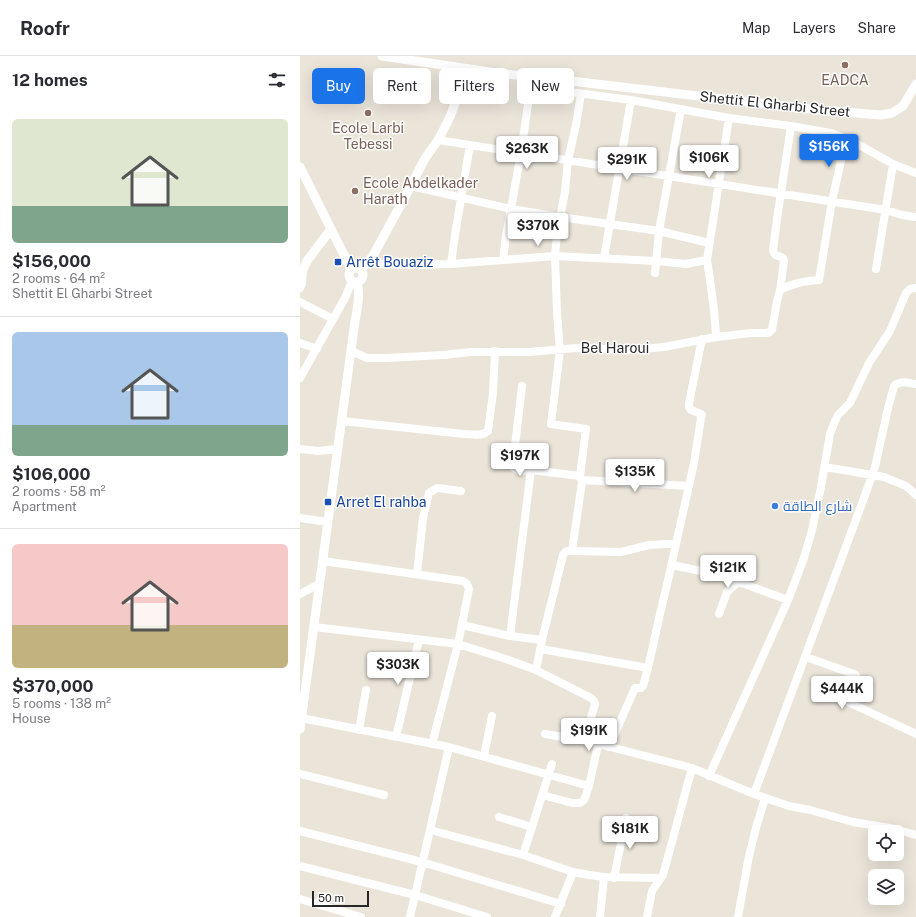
<!DOCTYPE html>
<meta charset="utf-8">
<style>
body{margin:0;font-family:"Public Sans",Cairo,sans-serif;background:#f2f2f3;color:#2b2b33;height:100vh;display:flex;flex-direction:column;font-size:15px;white-space:nowrap}
*{box-sizing:border-box;margin:0}
p{font-size:13px;color:#7c7c81}
.icon{flex:none;width:22px;height:22px;fill:none;stroke:currentColor;stroke-width:2;stroke-linecap:round;stroke-linejoin:round}
.map{position:relative;flex:1;overflow:hidden}
.details{display:flex;flex-direction:column;background:#fff;width:300px}
.details>*{flex:none}
.guide{position:absolute;left:12px;top:12px;width:380px;height:36px;display:flex;gap:8px}
.buttons{position:absolute;left:568px;top:769px;display:grid;gap:8px}
.buttons a{display:grid;place-items:center;width:36px;height:36px;border-radius:6px;background:#fff;box-shadow:0 4px 16px #0002;font-size:20px}
.scale{position:absolute;left:12px;bottom:10px;width:57px;box-sizing:border-box;padding-left:4px;border:2px solid #272727;border-top:0;font-size:11px;line-height:14px;white-space:nowrap;color:#272727;-webkit-text-stroke:3px #fff;paint-order:stroke}
.price{position:absolute;translate:-50% -34px;padding:0 9px;border-radius:4px;background:#fff;color:#222;font-size:13px;line-height:26px;filter:drop-shadow(0 1px 2px #0008)}
.price::after{content:'';position:absolute;left:50%;top:24px;width:12px;height:9px;margin-left:-6px;background:inherit;clip-path:polygon(0 0,100% 0,50% 100%)}
.price.active{background:#1a73e8;color:#fff}
ul{padding:0;list-style:none}
li{display:grid;align-content:center;gap:8px;height:212px;padding:0 12px}
li+li{border-top:1px solid #e1e1e2}
li span{display:grid;place-items:center;height:124px;border-radius:6px;color:#555}
li>.icon{margin-inline-start:auto}
span .icon{width:72px;height:72px;fill:#fffc;stroke-width:1}
li b{font-size:17px}
h2{display:flex;justify-content:space-between;align-items:center;height:48px;padding:0 12px;font-size:17px}
.pill{padding:0 14px;border-radius:6px;background:#fff;box-shadow:0 4px 16px #0002;font-size:14px;line-height:36px}
.pill.active{background:#1a73e8;color:#fff}
header{display:flex;align-items:center;gap:24px;box-sizing:border-box;height:56px;padding:0 20px;background:#fff;border-bottom:1px solid #e1e1e2}
header strong{font-size:19px}
nav{display:flex;gap:22px;margin-inline-start:auto;font-size:14px}
main{display:flex;flex:1;min-height:0}
.map>svg:first-child{display:block}
.lines{fill:none;stroke-linecap:round;stroke-linejoin:round}
.minor{stroke:#fff;stroke-width:8}
.tertiary{stroke:#fff;stroke-width:9}
.education-dot{fill:#8d6e63;stroke:#fff;stroke-width:1.5}
.transit-dot{fill:#1a4fb4;stroke:#fff;stroke-width:1.5}
.shop-dot{fill:#3f7fe0;stroke:#fff;stroke-width:1.5}
.labels{text-anchor:middle;dominant-baseline:central;stroke-width:3;stroke-linejoin:round;paint-order:stroke}
.education-label{font-size:14px;fill:#785e54;stroke:#fff}
.street-label{font-size:14px;fill:#272727;stroke:#fff}
.transit-label{font-size:14px;fill:#164399;stroke:#fff;text-anchor:start}
.shop-label{font-size:14px;fill:#366cbe;stroke:#fff;text-anchor:start}
</style>
<header>
<strong>Roofr</strong>
<nav><a>Map</a><a>Layers</a><a>Share</a></nav>
</header>
<main>
<section class="details">
<h2>12 homes<svg class="icon" aria-label="filters" viewBox="0 0 24 24"><path d="M4 7h16M4 17h16"/><circle cx="9" cy="7" r="2"/><circle cx="15" cy="17" r="2"/></svg></h2>
<ul>
<li><span style="background:linear-gradient(#dfe7d0 70%,#7fa58c 0)"><svg class="icon" aria-label="home" viewBox="0 0 24 24"><path d="M3 11l9-7 9 7M6 9v11h12V9"/></svg></span><div><b>$156,000</b><p>2 rooms · 64 m²</p><p>Shettit El Gharbi Street</p></div></li>
<li><span style="background:linear-gradient(#a9c7e8 75%,#7fa58c 0)"><svg class="icon" aria-label="home" viewBox="0 0 24 24"><path d="M3 11l9-7 9 7M6 9v11h12V9"/></svg></span><div><b>$106,000</b><p>2 rooms · 58 m²</p><p>Apartment</p></div></li>
<li><span style="background:linear-gradient(#f6c9c9 65%,#c2b280 0)"><svg class="icon" aria-label="home" viewBox="0 0 24 24"><path d="M3 11l9-7 9 7M6 9v11h12V9"/></svg></span><div><b>$370,000</b><p>5 rooms · 138 m²</p><p>House</p></div></li>
</ul>
</section>
<div class="map">
<svg width="616" height="861" viewBox="0 0 616 861">
<rect width="100%" height="100%" fill="#eae4d9"/>
<g class="lines">
<path class="minor" d="M231,31L331,44L429,62L491,70L531,77L552,85L593,108L616,117
M138,84L586,154L602,159L616,161
M111,130L211,153L260,161L359,175L409,187
M304,202L331,44
M203,204L206,180L221,97L231,27
M407,204C411,229 415,255 416,281L451,277H466L470,276L472,274L477,245L480,234C494,227 504,225 519,224L532,145L546,83
M68,207L98,209L151,208L255,200L356,205L386,208L407,204L429,62
M151,208L155,179L170,89
M576,213L593,108
M355,217L359,175L381,53
M0,232L2,228L3,214
M480,234L484,205L483,202C478,199 474,201 473,194L477,163L491,70
M0,246L33,263
M0,287L17,293
M51,295L67,302H87L144,299L170,296H230L276,292L332,294L364,291L416,281
M0,322L45,242L52,225
M222,330L213,407L214,412L219,415L231,414
M42,365L164,378C172,378 182,381 188,375L193,337L195,295
M0,393L18,395L38,393
M525,411L584,421L606,430L616,439
M282,424L389,430
M0,462L28,466
M272,495L321,496L349,489L366,488H376
M23,505L163,525L167,528L169,533L158,588L132,688
M372,509L420,519L488,544
M117,518L123,462L129,437L137,432L161,435
M0,538L19,528
M419,558L427,536L438,526
M162,569L210,580
M14,571L158,588L206,603L236,614L291,642L294,645L295,648L286,679L287,685L392,712L454,738L489,750L510,754L553,766L590,772L616,779
M242,584L210,580L231,414L280,420L286,373L251,368L260,294L257,257L255,200L257,178L265,136L268,104L276,69L281,38
M241,593L348,612
M506,601L554,618L556,619V621L546,644L548,646L616,678
M236,614L242,584L263,499C266,495 267,494 272,495L282,426L280,420
M1,662L149,691L289,730
M59,674L66,634
M245,678L287,685
M96,681L119,584
M309,691L335,632H341L343,630L348,612L360,558L369,520L376,488L394,407L401,362L402,359L401,358L391,354L389,351V347L402,283
M184,700L192,660
M0,718L84,739
M409,720L488,544L504,502L512,474L521,431L530,378L535,365L538,359L550,347L569,307L590,275L606,237L610,233L616,232
M454,738L564,442L575,411L588,352L594,330C599,324 608,327 616,328
M242,739L272,747H280L283,745L285,742L289,730L298,689
M199,761L232,771
M130,774L223,799L273,816L289,819L304,821L361,822
M0,775L122,806L261,848
M223,799L252,708
M0,810L115,839L187,861
M314,822L326,762
M0,843L61,861
M110,861L149,691
M255,861L273,816
M300,861L304,821
M347,861L352,835L363,819L392,712
M438,861L449,800L456,772L465,742"/>
<path class="tertiary" d="M82,0L197,17L271,25L518,54L581,59L592,57L603,50L616,28
M159,33L175,14
M0,111L51,213
M49 219a7 7 0 1 1 14 0a7 7 0 1 1-14 0Z
M60,213L68,207L75,196L111,130L124,104L138,84L147,67L152,56L156,44L163,12
M0,215L3,214L7,205L31,173
M0,673L54,272C56,257 61,241 57,226"/>
</g>
<g class="education-dot">
<circle cx="545" cy="9" r="4"/>
<circle cx="68" cy="57" r="4"/>
<circle cx="55" cy="135" r="4"/>
</g>
<g class="transit-dot">
<rect x="34" y="202" width="8" height="8" rx="2"/>
<rect x="24" y="442" width="8" height="8" rx="2"/>
</g>
<circle class="shop-dot" cx="475" cy="450" r="4"/>
<g class="labels">
<g class="education-label">
<text x="545" y="24">EADCA</text>
<text x="68" y="72">Ecole Larbi<tspan x="68" dy="16">Tebessi</tspan></text>
<text x="63" y="127" text-anchor="start">Ecole Abdelkader<tspan x="63" dy="16">Harath</tspan></text>
</g>
<g class="street-label">
<text transform="translate(475 48) rotate(6)">Shettit El Gharbi Street</text>
<text x="315" y="292">Bel Haroui</text>
</g>
<g class="transit-label">
<text x="46" y="206">Arrêt Bouaziz</text>
<text x="36" y="446">Arret El rahba</text>
</g>
<g class="shop-label">
<text x="483" y="450">شارع الطاقة</text>
</g>
</g>
</svg>
<div class="buttons">
<a><svg class="icon" aria-label="locate" viewBox="0 0 24 24"><circle cx="12" cy="12" r="6"/><path d="M12 2v4M12 18v4M2 12h4M18 12h4"/></svg></a>
<a><svg class="icon" aria-label="layers" viewBox="0 0 24 24"><path d="M12 4l9 5-9 5-9-5zM3 14l9 5 9-5"/></svg></a>
</div>
<div class="scale">50 m</div>
<b class="price active" style="left:529px;top:112px">$156K</b>
<b class="price" style="left:227px;top:114px">$263K</b>
<b class="price" style="left:409px;top:123px">$106K</b>
<b class="price" style="left:327px;top:125px">$291K</b>
<b class="price" style="left:238px;top:191px">$370K</b>
<b class="price" style="left:220px;top:421px">$197K</b>
<b class="price" style="left:335px;top:437px">$135K</b>
<b class="price" style="left:428px;top:533px">$121K</b>
<b class="price" style="left:98px;top:630px">$303K</b>
<b class="price" style="left:542px;top:654px">$444K</b>
<b class="price" style="left:289px;top:696px">$191K</b>
<b class="price" style="left:330px;top:794px">$181K</b>
<div class="guide">
<a class="pill active">Buy</a>
<a class="pill">Rent</a>
<a class="pill">Filters</a>
<a class="pill">New</a>
</div>
</div>
</main>
